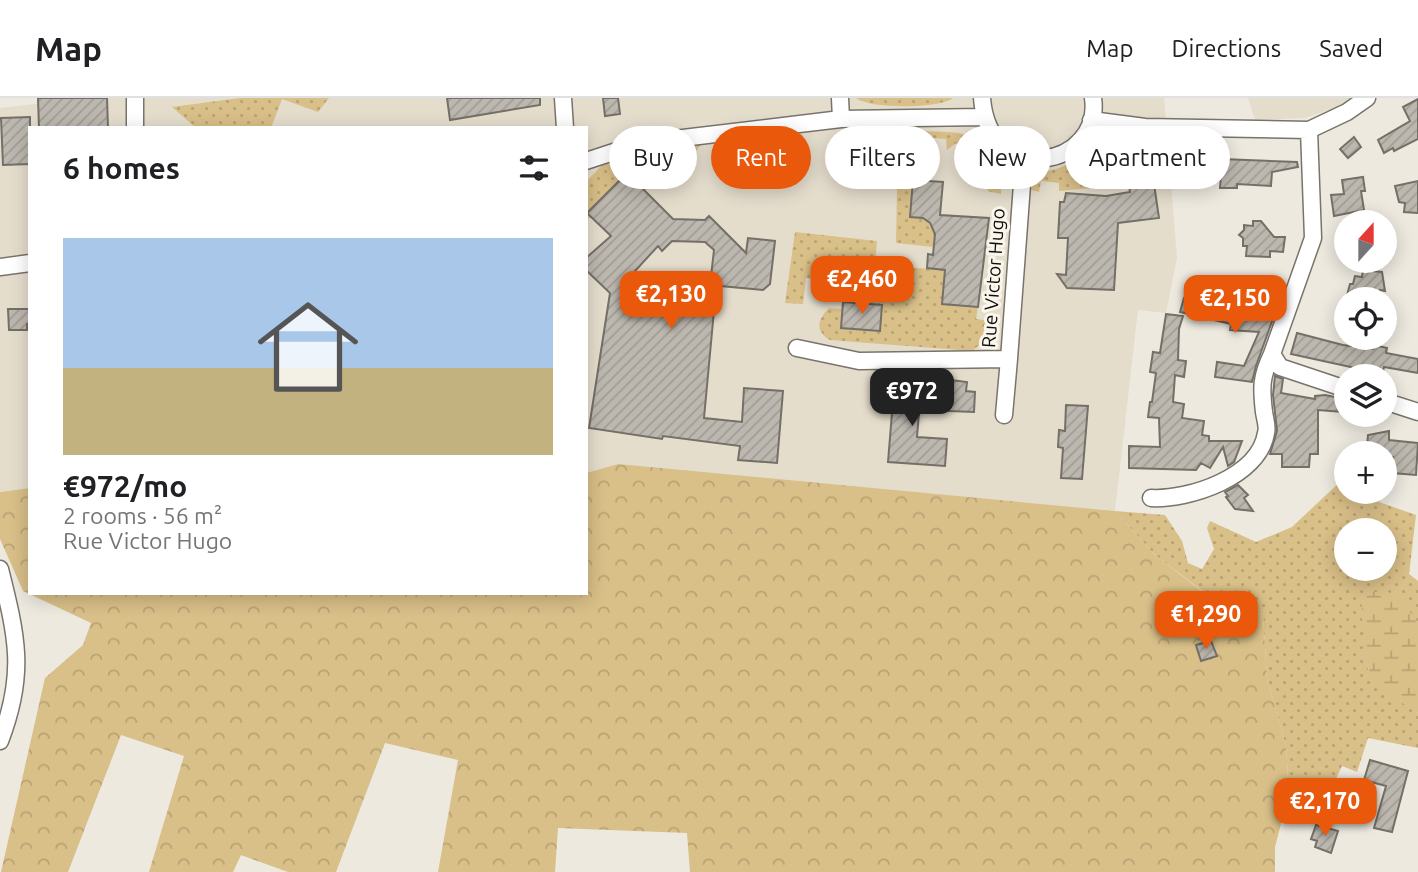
<!DOCTYPE html>
<meta charset="utf-8">
<style>
body{margin:0;font-family:Ubuntu,sans-serif;background:#f2f2f2;color:#202124;height:100vh;display:flex;flex-direction:column;font-size:26px;white-space:nowrap}
*{box-sizing:border-box;margin:0}
p{font-size:23px;color:#757577}
.icon{flex:none;width:38px;height:38px;fill:none;stroke:currentColor;stroke-width:2;stroke-linecap:round;stroke-linejoin:round}
.map{position:relative;flex:1;overflow:hidden}
.side{position:absolute;left:28px;top:28px;width:560px;height:469px;display:flex;flex-direction:column;background:#fff;border-radius:0px;box-shadow:0 4px 18px #0003}
.side>*{flex:none}
.top-card{position:absolute;left:609px;top:28px;width:665px;height:63px;display:flex;gap:14px}
.needle{width:46px;rotate:21deg}
.tools{position:absolute;left:1334px;top:112px;display:grid;gap:14px}
.tools a{display:grid;place-items:center;width:63px;height:63px;border-radius:50%;background:#fff;box-shadow:0 4px 18px #0003;font-size:35px}
.price{position:absolute;translate:-50% -60px;padding:0 16px;border-radius:14px;background:#ea580c;color:#fff;font-size:23px;line-height:46px;filter:drop-shadow(0 2px 4px #0008)}
.price::after{content:'';position:absolute;left:50%;top:42px;width:21px;height:16px;margin-left:-10px;background:inherit;clip-path:polygon(0 0,100% 0,50% 100%)}
.price.on{background:#222;color:#fff}
ul{padding:0;list-style:none}
li{display:grid;align-content:center;gap:14px;height:371px;padding:0 35px}
li+li{border-top:2px solid #e0e0e0}
li span{display:grid;place-items:center;height:217px;border-radius:0px;color:#555}
li>.icon{margin-inline-start:auto}
span .icon{width:126px;height:126px;fill:#fffc;stroke-width:1}
li b{font-size:30px}
h2{display:flex;justify-content:space-between;align-items:center;height:84px;padding:0 35px;font-size:30px}
.chip{padding:0 24px;border-radius:32px;background:#fff;box-shadow:0 4px 18px #0003;font-size:24px;line-height:63px}
.chip.on{background:#ea580c;color:#fff}
header{display:flex;align-items:center;gap:42px;box-sizing:border-box;height:98px;padding:0 35px;background:#fff;border-bottom:2px solid #e0e0e0}
header strong{font-size:33px}
nav{display:flex;gap:38px;margin-inline-start:auto;font-size:24px}
.map>svg:first-child{display:block}
.built{fill:#e5ddcc}
.grass{fill:url(#grass-dots);fill-rule:evenodd}
.forest{fill:url(#forest-crowns)}
.wetland{fill:url(#wetland-marsh)}
.building{fill:url(#building-hatch);stroke:#747067;stroke-width:2}
.lines{fill:none;stroke-linecap:round;stroke-linejoin:round}
.minor-casing{stroke:#78746b;stroke-width:19}
.minor{stroke:#fff;stroke-width:16}
.labels{text-anchor:middle;dominant-baseline:central;stroke-width:6;stroke-linejoin:round;paint-order:stroke}
.street-label{font-size:19px;fill:#0f0e0b;stroke:#fbf6ec}
</style>
<header>
<strong>Map</strong>
<nav><a>Map</a><a>Directions</a><a>Saved</a></nav>
</header>
<div class="map">
<svg width="1418" height="774" viewBox="0 0 1418 774">
<defs>
<pattern id="grass-dots" width="8" height="8" patternUnits="userSpaceOnUse" patternTransform="scale(1.75)"><rect width="8" height="8" fill="#d9bf88"/><path d="M2 2h.1M6 6h.1" fill="none" stroke="#b9a374" stroke-width="1.8" stroke-linecap="round"/></pattern>
<pattern id="forest-crowns" width="20" height="18" patternUnits="userSpaceOnUse" patternTransform="scale(1.75)"><rect width="20" height="18" fill="#d9bf88"/><path d="M2 6a3 3 0 1 1 6 0M12 15a3 3 0 1 1 6 0" fill="none" stroke="#b9a374"/></pattern>
<pattern id="wetland-marsh" width="20" height="14" patternUnits="userSpaceOnUse" patternTransform="scale(1.75)"><rect width="20" height="14" fill="#d9bf88"/><path d="M1 5h8M5 5V1M11 12h8M15 12V8" fill="none" stroke="#b9a374"/></pattern>
<pattern id="building-hatch" width="6" height="6" patternUnits="userSpaceOnUse" patternTransform="scale(1.75)"><rect width="6" height="6" fill="#bdb8af"/><path d="M-1 1l2-2M0 6l6-6M5 7l2-2" fill="none" stroke="#a19d95"/></pattern>
</defs>
<rect width="100%" height="100%" fill="#ede9df"/>
<path class="built" d="M86,0H1164L1177,160L1166,215L1138,212L1115,413L724,380L618,366L586,375V30H30V390L0,394V10Z
M1248,0H1356L1349,5L1305,20L1255,22Z"/>
<path class="grass" d="M240,0H329L318,14L282,1L271,30H196L172,9Z
M856,0H953C940,11 869,11 856,0Z
M923,33C936,34 951,33 963,36C977,39 1000,58 1002,73C1003,81 1001,89 1001,96L987,93L993,85L956,45L947,52L946,41L923,39Z
M910,34V38L905,39L903,78L913,82L910,118L927,120L930,129L935,131L934,149L896,145L898,39L901,35Z
M789,35L785,89L728,42Z
M702,46L677,73L684,80L679,85L647,55Z
M1088,52L1092,90L1059,93V85L1041,83L1039,94L1031,92C1038,69 1046,76 1064,68C1073,64 1080,57 1088,52Z
M640,56L666,82L586,122V84L602,67Z
M795,134L877,143L875,167L945,172L942,206L978,209L976,221L992,223V237L972,253L830,242C815,233 817,222 829,210L842,211L841,230L880,233L882,207L843,204L844,184L806,180L803,206L785,205Z
M1342,382H1346V394H1381L1379,404L1416,417L1409,476L1418,483V526L1366,547L1368,571L1394,599L1418,615V650L1368,640L1357,674L1342,668L1325,704L1289,695L1286,648L1267,580L1263,517L1209,498L1154,456L1115,413L1165,417L1182,443L1188,465L1202,471L1214,451L1207,430L1210,423L1256,444L1292,429ZM1346,432H1384V471H1346Z"/>
<path class="forest" d="M618,366L1115,413L1154,456L1208,498L1263,517L1267,580L1286,648L1289,695L1275,749V774H690L687,735L558,730L555,774H438L458,662L385,645L336,774H288L241,757L233,774H149L184,658L121,637L68,774H1L45,580L83,547L91,525L23,493L0,441V394L30,390V495H586V375Z"/>
<path class="wetland" d="M1385,493L1400,499L1418,526V615C1401,604 1378,591 1369,572C1363,560 1361,509 1362,495Z"/>
<path class="building" d="M38,0H107L108,30H39Z
M447,0H540V7L450,22Z
M603,0H618L620,16L605,18Z
M1418,1V41L1394,53L1393,50L1384,55L1378,42L1410,23L1403,9Z
M30,19V66L3,67L1,20Z
M1354,39L1361,49L1348,60L1340,51Z
M1208,52H1222V61L1297,64L1298,69L1272,74L1271,88L1237,86V90H1220L1221,78L1207,77Z
M627,75L673,121L705,122L709,118L746,155L748,140L775,143L770,186L763,192L710,187L714,152L705,144L672,143L662,153L658,148L635,173L656,196L715,202L704,320L742,324L744,290L783,293L777,365L738,362L740,348L663,338L662,341L589,330L610,195L586,172V160L611,138L587,115Z
M1363,79L1365,93H1361L1364,112L1334,118L1331,97L1344,96L1342,82Z
M913,82L943,84L940,117L989,120L978,209L942,206L945,172L927,170L928,156L933,157L935,136L930,125L923,120L910,119Z
M1418,83V115L1404,114L1405,105L1399,104L1395,88Z
M1154,86L1159,120L1118,125L1114,192L1067,190L1057,176L1066,177L1068,140H1058L1060,104H1064L1066,95L1106,98L1130,94L1129,88Z
M1253,123H1261L1274,139H1285L1283,154L1270,153V159L1246,158L1247,148H1243V140L1239,137L1244,132V127L1253,128Z
M1363,172L1382,174L1385,193L1380,192L1381,201H1346L1350,186H1353L1355,178L1362,179Z
M1184,200L1232,213L1275,215L1256,268L1252,284L1215,279L1217,264L1244,268L1259,234L1230,232L1231,226L1180,214Z
M843,204L882,207L880,233L841,230Z
M8,211H30V226H27V232H9Z
M1166,216L1183,218L1179,231L1178,262L1186,263L1184,279L1175,277L1173,304L1184,306L1182,320L1204,323L1202,337L1209,338V343H1242L1234,364L1228,368L1223,349L1210,370L1201,365L1196,372L1129,370V348L1160,349L1159,320L1148,319L1150,304H1152L1156,275L1150,274L1153,254L1160,255Z
M1297,235L1343,247L1373,251L1374,247L1387,250L1386,255L1418,261V275L1384,269L1382,278H1378L1368,276L1369,273L1291,256Z
M895,278L922,280L917,339L947,341L945,368L888,364Z
M1275,278L1283,281L1281,295L1315,301V298L1325,297L1346,301V312L1343,314L1318,312V356H1310L1309,369H1282V356H1270L1277,333L1273,297Z
M951,282L967,284L966,293L975,294L974,314L949,313Z
M1066,307L1088,308L1082,381L1061,380L1063,350L1058,349L1059,332L1065,333Z
M1389,333V342L1418,345L1416,377L1392,375L1393,359L1384,358V355H1374L1375,349L1367,348L1368,337Z
M1238,387L1248,397L1244,400L1253,413L1235,411L1226,399L1228,398L1225,394Z
M1211,543L1217,558L1201,563L1196,547Z
M1370,662L1408,673L1392,734L1374,730L1386,688L1364,682Z
M1316,727L1338,733L1331,755L1315,749L1317,743L1311,741Z"/>
<g class="lines">
<g class="minor-casing">
<path id="minor" d="M135,0V30
M563,0L565,30
M840,0L841,21
M982,0C989,92 1103,69 1093,0
M1091,22L1145,29L1309,32L1347,14L1367,0
M1309,32L1313,140L1272,256L1280,269L1346,291
M586,63L641,45L841,21L984,19
M0,169L30,165
M797,250L859,263L1009,261L1024,60
M1384,303L1418,314
M1004,317L1009,261
M1151,400C1189,402 1259,379 1266,335C1268,329 1265,321 1264,314C1261,289 1261,279 1272,256
M0,471C17,539 26,576 0,643"/>
</g>
<use href="#minor" class="minor"/>
</g>
<g class="labels">
<g class="street-label">
<text transform="translate(993 180) rotate(-86)">Rue Victor Hugo</text>
</g>
</g>
</svg>
<div class="tools">
<a><svg class="needle" viewBox="-14 -14 28 28"><path d="M0-13l5 13h-10z" fill="#e53935"/><path d="M0 13l5-13h-10z" fill="#757577"/></svg></a>
<a><svg class="icon" aria-label="locate" viewBox="0 0 24 24"><circle cx="12" cy="12" r="6"/><path d="M12 2v4M12 18v4M2 12h4M18 12h4"/></svg></a>
<a><svg class="icon" aria-label="layers" viewBox="0 0 24 24"><path d="M12 4l9 5-9 5-9-5zM3 14l9 5 9-5"/></svg></a>
<a>+</a>
<a>−</a>
</div>
<b class="price" style="left:862px;top:218px">€2,460</b>
<b class="price" style="left:671px;top:233px">€2,130</b>
<b class="price" style="left:1235px;top:237px">€2,150</b>
<b class="price on" style="left:912px;top:330px">€972</b>
<b class="price" style="left:1206px;top:553px">€1,290</b>
<b class="price" style="left:1325px;top:740px">€2,170</b>
<div class="top-card">
<a class="chip">Buy</a>
<a class="chip on">Rent</a>
<a class="chip">Filters</a>
<a class="chip">New</a>
<a class="chip">Apartment</a>
</div>
<section class="side">
<h2>6 homes<svg class="icon" aria-label="filters" viewBox="0 0 24 24"><path d="M4 7h16M4 17h16"/><circle cx="9" cy="7" r="2"/><circle cx="15" cy="17" r="2"/></svg></h2>
<ul>
<li><span style="background:linear-gradient(#a9c7e8 60%,#c2b280 0)"><svg class="icon" aria-label="home" viewBox="0 0 24 24"><path d="M3 11l9-7 9 7M6 9v11h12V9"/></svg></span><div><b>€972/mo</b><p>2 rooms · 56 m²</p><p>Rue Victor Hugo</p></div></li>
</ul>
</section>
</div>
